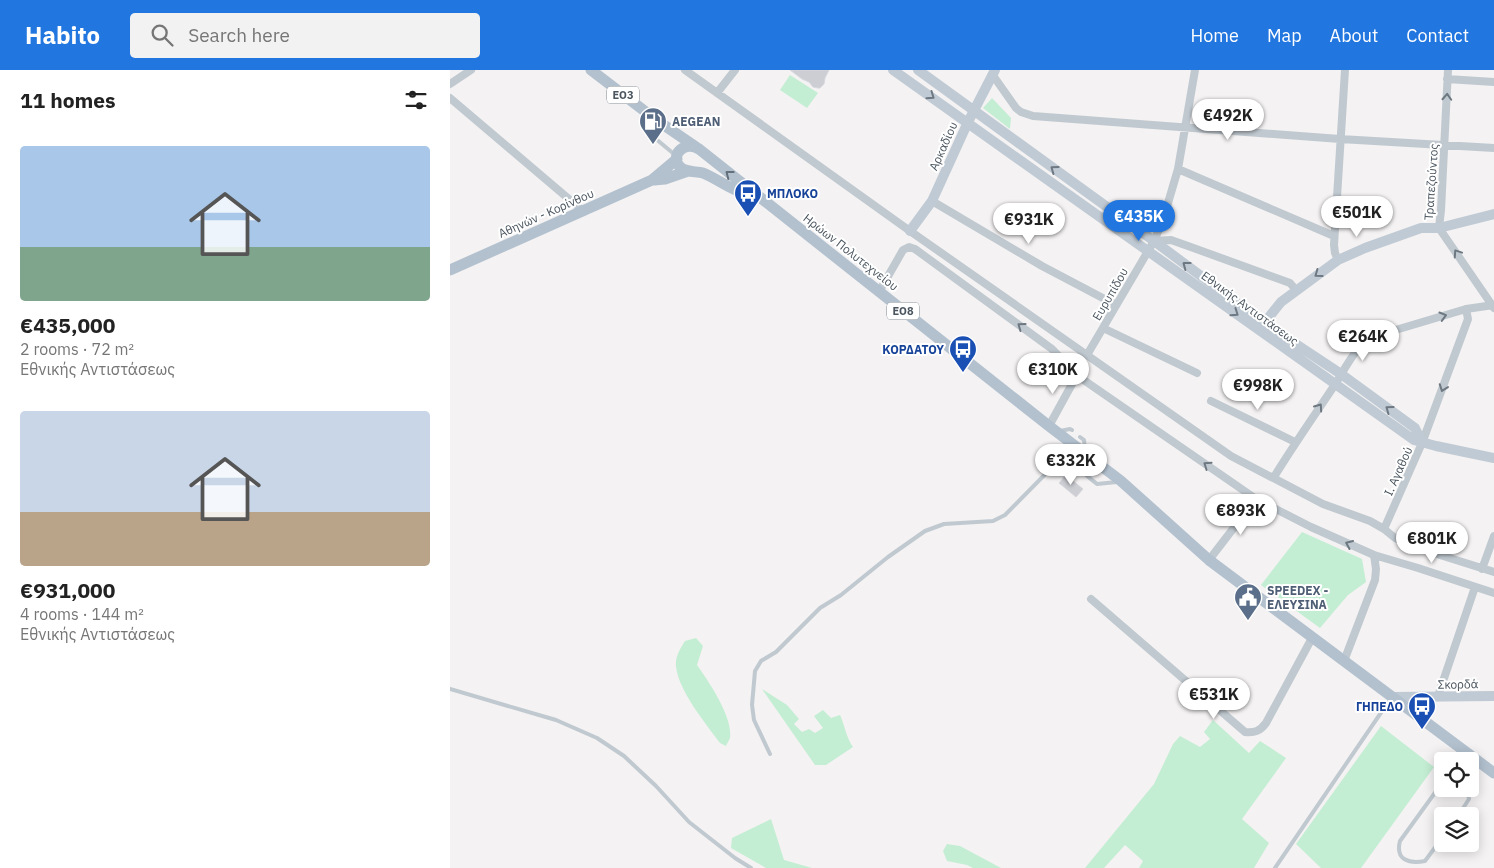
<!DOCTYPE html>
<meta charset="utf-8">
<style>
body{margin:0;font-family:"IBM Plex Sans",sans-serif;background:#f2f2f2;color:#222;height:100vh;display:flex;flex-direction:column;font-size:19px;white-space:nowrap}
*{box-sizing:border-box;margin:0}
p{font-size:16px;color:#767676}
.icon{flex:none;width:28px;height:28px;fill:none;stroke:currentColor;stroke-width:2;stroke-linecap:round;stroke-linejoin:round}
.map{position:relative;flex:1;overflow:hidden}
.side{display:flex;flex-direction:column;background:#fff;width:450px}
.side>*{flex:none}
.fabs{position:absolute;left:984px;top:682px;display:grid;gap:10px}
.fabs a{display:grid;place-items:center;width:45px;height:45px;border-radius:5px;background:#fff;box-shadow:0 2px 12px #0003;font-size:25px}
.price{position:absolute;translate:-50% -42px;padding:0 11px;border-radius:18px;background:#fff;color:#222;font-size:16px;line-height:32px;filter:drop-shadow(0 1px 2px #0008)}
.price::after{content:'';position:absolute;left:50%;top:30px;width:15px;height:11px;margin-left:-8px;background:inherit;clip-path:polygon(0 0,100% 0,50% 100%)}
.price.current{background:#2176df;color:#fff}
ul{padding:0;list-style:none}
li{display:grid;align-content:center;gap:10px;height:265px;padding:0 20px}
li span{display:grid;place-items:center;height:155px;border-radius:5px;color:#555}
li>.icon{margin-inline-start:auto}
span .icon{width:90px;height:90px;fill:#fffc;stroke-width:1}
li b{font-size:21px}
h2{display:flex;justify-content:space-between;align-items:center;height:60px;padding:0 20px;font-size:21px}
header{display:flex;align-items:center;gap:30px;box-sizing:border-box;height:70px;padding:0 25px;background:#2176df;color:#fff}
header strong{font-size:24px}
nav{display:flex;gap:28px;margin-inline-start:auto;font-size:18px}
.search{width:350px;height:45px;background:#f2f2f2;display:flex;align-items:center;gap:12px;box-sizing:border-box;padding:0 18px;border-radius:5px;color:#767676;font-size:19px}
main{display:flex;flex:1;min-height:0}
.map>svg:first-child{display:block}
.green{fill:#c3eed3}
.building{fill:#ccced4;stroke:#d6d8dd}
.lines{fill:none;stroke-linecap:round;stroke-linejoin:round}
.lane{stroke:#c0c9d0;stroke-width:4}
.street{stroke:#c0c9d0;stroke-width:8}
.secondary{stroke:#c0cad4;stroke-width:10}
.primary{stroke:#b3c1cf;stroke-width:11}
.oneway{stroke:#6d7882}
.oneway2{stroke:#6d7881}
.oneway3{stroke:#64707b}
.labels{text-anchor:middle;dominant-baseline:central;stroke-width:4;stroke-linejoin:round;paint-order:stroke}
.shield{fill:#fff;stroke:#80888f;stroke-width:1}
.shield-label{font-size:11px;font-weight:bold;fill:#4a555f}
.service-label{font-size:12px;font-weight:bold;fill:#4e5e75;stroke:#fff;text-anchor:start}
.street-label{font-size:12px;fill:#4a555f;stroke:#fff}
.transit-label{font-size:12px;font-weight:bold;fill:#164399;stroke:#fff;text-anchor:end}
</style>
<header>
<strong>Habito</strong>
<div class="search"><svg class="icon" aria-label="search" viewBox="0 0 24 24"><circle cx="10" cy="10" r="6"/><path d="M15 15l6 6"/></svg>Search here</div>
<nav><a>Home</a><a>Map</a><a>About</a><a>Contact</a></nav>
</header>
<main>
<section class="side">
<h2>11 homes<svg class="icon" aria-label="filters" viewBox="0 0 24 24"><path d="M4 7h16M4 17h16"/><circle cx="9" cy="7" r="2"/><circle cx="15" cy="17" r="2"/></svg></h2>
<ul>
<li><span style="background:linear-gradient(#a9c7e8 65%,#7fa58c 0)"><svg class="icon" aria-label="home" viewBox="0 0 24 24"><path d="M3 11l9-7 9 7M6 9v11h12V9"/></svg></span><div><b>€435,000</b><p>2 rooms · 72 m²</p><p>Εθνικής Αντιστάσεως</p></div></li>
<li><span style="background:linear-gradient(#c9d6e8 65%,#b9a48a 0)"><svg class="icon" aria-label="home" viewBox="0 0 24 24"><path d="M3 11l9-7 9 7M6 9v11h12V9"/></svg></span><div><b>€931,000</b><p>4 rooms · 144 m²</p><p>Εθνικής Αντιστάσεως</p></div></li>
</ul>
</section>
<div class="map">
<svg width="1044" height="798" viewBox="0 0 1044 798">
<rect width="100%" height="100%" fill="#f4f2f2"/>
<path class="green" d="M340,5L368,23L357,38L330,20Z
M542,28L561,48L560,59L533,38Z
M852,462L912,489L916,512L898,525L870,558L811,515Z
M246,568L253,576L247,595C259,612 283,647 280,668C279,671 277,673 276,676L270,673C256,654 228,620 226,596C225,587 230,579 235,571Z
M312,619L337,635L349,649L344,654L352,662L359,659L365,663L373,658L364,646L373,640L381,648L390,645C395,656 396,667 403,677L376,695H365Z
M763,650L799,683L810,671L836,688L792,749L819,773L804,798H689L693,791L675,775L654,798H635L704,714L723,674L730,666L750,677L760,669L754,662Z
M931,656L984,697L911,798H871L846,774Z
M321,749L334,790L362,798H316L281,778L282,768Z
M497,774L510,776L551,798H523L517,795L497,791L493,781Z"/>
<path class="building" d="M340,0H379L375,8L374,14L370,18H368L363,17L359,12L352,9Z
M616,405L633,419L626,427L609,413Z"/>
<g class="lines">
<path class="lane" d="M194,43V59L224,84
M610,361L620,359L622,360
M630,367L634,370L635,380
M627,379C627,401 631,401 647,414L667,412
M0,619L106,650L147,668L174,686L206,716L239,752L285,788L301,798
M320,684L304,650L302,635L305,601L311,591L326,582L370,538L391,525L438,487L475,461L494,454L543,451L555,445L623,376
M992,713L950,771C945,790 959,794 975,791L992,768
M1008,746L1019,729L1017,719
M825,798L941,628"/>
<path class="street" d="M235,0L460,161L781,386L873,434L920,451L934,459L945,468L990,485L1044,502
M998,0L991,140L989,158L1044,238
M542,4L566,38L571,42L583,46L890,69L1044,78
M997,9L1044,12
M0,14L21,0
M267,23L285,0
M0,28L133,141
M728,99L884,166
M482,131L592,196L666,235
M704,171L721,170L738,176L840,213L846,220
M888,190L885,183L884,175L895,0
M429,222L453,180L459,177L465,179L602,279L627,305L638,313L806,429L861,457L924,485L968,498L1044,523
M653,258L747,303
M637,285L704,171L713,150L728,99L745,0
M761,331L845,372
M599,356L627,305
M824,407C843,376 864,346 884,316C895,299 905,277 922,267L1016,239L1044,235
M934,459L972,373L1018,249L1016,239
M759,490L806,429
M1032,499L1044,466
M641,529L795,662C805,663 810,661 816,653L862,568
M894,591L925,510L926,499L924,485
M988,626L1025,517"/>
<path class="secondary" d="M443,0L964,370L986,376L1044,388
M468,0L704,171L814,253L891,304L965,358L972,373
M460,161L482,131L518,52L545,0
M811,257L831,232L888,190L915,178L971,158H989L1044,144
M942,627L1044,626"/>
<path class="primary" d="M141,0L205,49L246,77
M204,110L215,109L238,101
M307,126C301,124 294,123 288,121C276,116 265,108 253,103C246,101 236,103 230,97C219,85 235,70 249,79L599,356L671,411L759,490L1044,703
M0,200L202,110L227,89"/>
</g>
<defs><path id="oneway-chevron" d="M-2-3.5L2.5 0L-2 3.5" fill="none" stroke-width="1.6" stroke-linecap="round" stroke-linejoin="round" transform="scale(1.25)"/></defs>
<g class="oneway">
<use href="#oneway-chevron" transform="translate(481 26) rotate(35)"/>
<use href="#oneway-chevron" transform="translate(604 99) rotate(-144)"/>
<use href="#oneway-chevron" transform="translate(736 195) rotate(-143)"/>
<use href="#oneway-chevron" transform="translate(868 204) rotate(144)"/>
<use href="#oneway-chevron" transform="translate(785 243) rotate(35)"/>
<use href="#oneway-chevron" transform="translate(939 339) rotate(-144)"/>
</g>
<g class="oneway2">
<use href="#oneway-chevron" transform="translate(997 27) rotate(-87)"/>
<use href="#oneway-chevron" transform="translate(1007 183) rotate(-124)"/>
<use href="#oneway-chevron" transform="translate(993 246) rotate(-16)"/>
<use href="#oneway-chevron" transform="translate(571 256) rotate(-144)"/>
<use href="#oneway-chevron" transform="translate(993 318) rotate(110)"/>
<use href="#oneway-chevron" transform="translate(869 337) rotate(-55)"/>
<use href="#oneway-chevron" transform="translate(757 395) rotate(-145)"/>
<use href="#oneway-chevron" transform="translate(899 474) rotate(-156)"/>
</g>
<use class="oneway3" href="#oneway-chevron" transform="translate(279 104) rotate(-142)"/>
<defs>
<g id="fuel-pin" transform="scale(1.4375)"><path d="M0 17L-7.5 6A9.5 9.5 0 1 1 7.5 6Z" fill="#5c6f8a" stroke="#fff"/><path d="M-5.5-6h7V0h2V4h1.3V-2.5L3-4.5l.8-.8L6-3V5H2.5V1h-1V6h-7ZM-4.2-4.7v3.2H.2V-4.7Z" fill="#fff"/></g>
<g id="bus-pin" transform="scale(1.4375)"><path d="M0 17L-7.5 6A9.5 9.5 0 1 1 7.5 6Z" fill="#1a4fb4" stroke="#fff"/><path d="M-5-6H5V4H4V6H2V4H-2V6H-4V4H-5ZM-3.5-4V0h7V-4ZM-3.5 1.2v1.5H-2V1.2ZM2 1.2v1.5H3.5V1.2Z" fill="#fff"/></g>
<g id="civic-pin" transform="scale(1.4375)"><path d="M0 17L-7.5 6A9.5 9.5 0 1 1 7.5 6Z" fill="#5c6f8a" stroke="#fff"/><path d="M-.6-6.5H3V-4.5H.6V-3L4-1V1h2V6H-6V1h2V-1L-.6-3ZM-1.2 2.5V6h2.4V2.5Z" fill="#fff"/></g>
</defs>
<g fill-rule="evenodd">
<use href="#fuel-pin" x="203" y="51"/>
<use href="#bus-pin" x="298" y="123"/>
<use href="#bus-pin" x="513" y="279"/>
<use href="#civic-pin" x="798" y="527"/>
<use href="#bus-pin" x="972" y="636"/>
</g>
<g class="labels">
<g class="shield">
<rect x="157" y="16.5" width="32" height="17" rx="4"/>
<rect x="437" y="232.5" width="32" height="17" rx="4"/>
</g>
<g class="shield-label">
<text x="173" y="25">ΕΟ3</text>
<text x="453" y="241">ΕΟ8</text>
</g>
<g class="service-label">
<text x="222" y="51">AEGEAN</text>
<text x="817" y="520">SPEEDEX -<tspan x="817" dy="14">ΕΛΕΥΣΙΝΑ</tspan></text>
</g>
<g class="street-label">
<text transform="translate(493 76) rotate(-66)">Αρκαδίου</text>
<text transform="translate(981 112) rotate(-86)">Τραπεζούντος</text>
<text transform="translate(96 143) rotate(-24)">Αθηνών - Κορίνθου</text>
<text transform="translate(401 182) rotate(38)">Ηρώων Πολυτεχνείου</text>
<text transform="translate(660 224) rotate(-60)">Ευρυπίδου</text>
<text transform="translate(800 238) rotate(36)">Εθνικής Αντιστάσεως</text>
<text transform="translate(948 401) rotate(-66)">Ι. Αγαθού</text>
<text transform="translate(1008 614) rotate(-1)">Σκορδά</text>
</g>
<g class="transit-label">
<text x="317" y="123" text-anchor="start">ΜΠΛΟΚΟ</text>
<text x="494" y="279">ΚΟΡΔΑΤΟΥ</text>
<text x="953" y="636">ΓΗΠΕΔΟ</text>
</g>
</g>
</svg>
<div class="fabs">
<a><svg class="icon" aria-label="locate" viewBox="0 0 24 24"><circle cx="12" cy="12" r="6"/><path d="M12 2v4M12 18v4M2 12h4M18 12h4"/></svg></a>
<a><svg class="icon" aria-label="layers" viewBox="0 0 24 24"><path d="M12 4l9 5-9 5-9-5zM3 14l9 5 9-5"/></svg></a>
</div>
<b class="price" style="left:778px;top:71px">€492K</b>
<b class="price" style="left:907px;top:168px">€501K</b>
<b class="price current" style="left:689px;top:172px">€435K</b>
<b class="price" style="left:579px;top:175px">€931K</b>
<b class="price" style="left:913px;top:292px">€264K</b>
<b class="price" style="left:603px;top:325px">€310K</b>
<b class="price" style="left:808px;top:341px">€998K</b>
<b class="price" style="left:621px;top:416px">€332K</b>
<b class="price" style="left:791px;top:466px">€893K</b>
<b class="price" style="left:982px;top:494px">€801K</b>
<b class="price" style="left:764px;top:650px">€531K</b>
</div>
</main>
